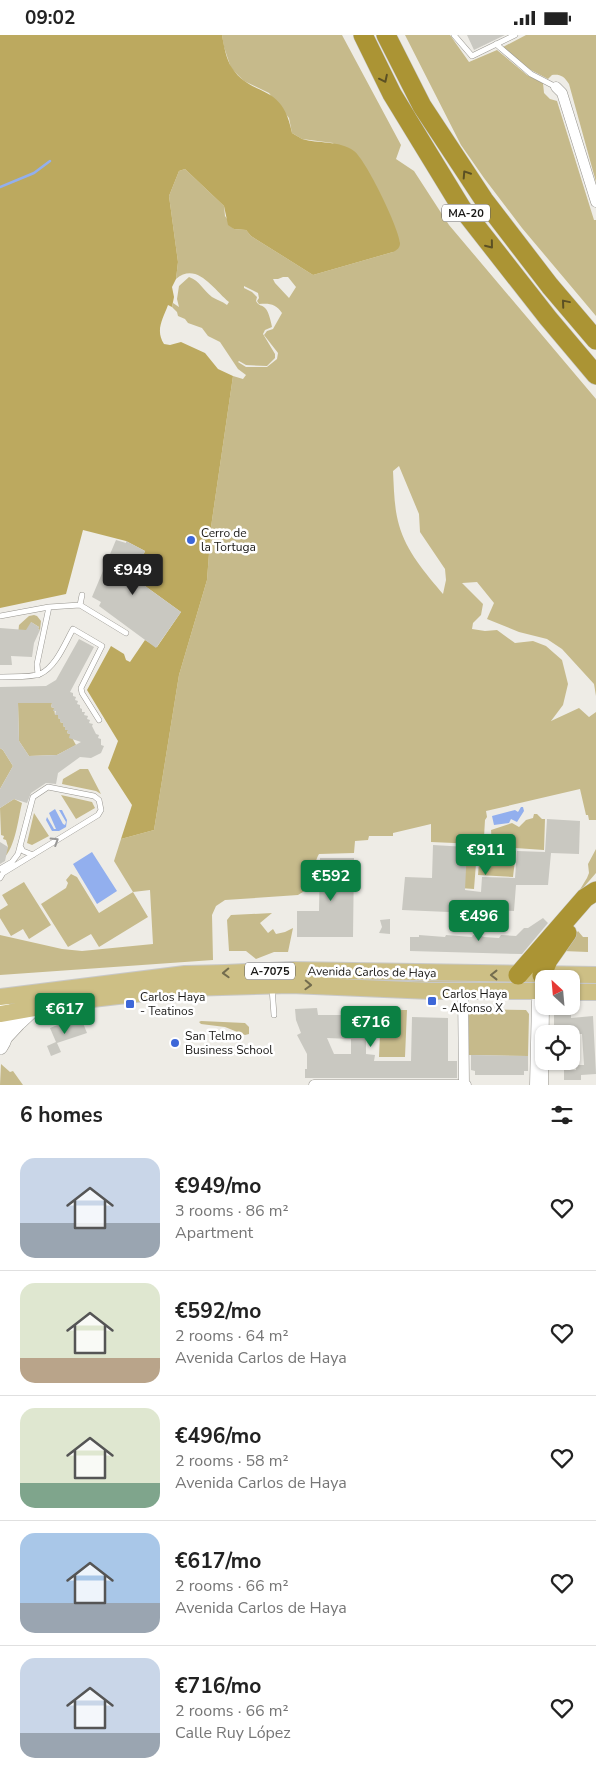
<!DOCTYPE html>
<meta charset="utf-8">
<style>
body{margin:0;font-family:"Nunito Sans",sans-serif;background:#f6f6f6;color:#222;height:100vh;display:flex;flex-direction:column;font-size:19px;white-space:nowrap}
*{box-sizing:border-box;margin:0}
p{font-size:16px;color:#767676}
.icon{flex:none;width:28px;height:28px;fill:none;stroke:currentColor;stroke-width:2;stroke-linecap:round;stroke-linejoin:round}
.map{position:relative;height:1050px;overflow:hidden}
.side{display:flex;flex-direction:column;background:#fff;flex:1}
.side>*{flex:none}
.needle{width:32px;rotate:334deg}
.tools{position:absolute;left:535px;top:935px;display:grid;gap:10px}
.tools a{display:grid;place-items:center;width:45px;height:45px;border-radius:10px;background:#fff;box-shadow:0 1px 4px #0004;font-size:25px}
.price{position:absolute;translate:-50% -42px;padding:0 11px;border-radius:5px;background:#0b8043;color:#fff;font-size:16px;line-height:32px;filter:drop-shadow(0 1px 2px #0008)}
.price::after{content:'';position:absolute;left:50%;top:30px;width:15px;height:11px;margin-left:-8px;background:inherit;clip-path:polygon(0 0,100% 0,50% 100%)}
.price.on{background:#222;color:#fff}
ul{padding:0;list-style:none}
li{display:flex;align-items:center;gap:15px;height:125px;padding:0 20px}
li+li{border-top:1px solid #e0e0e0}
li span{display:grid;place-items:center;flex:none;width:140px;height:100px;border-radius:15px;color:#555}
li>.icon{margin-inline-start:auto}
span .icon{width:60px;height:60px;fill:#fffc;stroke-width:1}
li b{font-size:21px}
h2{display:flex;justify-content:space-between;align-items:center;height:60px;padding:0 20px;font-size:21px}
.status{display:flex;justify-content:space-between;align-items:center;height:35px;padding:0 25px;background:#fff;direction:ltr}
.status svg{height:14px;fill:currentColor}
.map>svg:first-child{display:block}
.green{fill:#c6ba8b;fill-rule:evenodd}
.forest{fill:#bca95f}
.water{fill:#92afee}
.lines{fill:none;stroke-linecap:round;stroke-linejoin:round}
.stream{stroke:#92afee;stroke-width:2.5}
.building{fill:#c9c8c1;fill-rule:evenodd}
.lane-casing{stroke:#97958f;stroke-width:6}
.street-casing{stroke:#97958f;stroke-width:11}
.secondary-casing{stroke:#97958f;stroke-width:16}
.primary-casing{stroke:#c8c8c7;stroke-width:18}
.highway-casing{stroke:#c8c8c7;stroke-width:20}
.lane{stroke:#fff;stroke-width:5}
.street{stroke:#fff;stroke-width:10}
.secondary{stroke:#fff;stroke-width:15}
.primary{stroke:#cdbf85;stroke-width:16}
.highway{stroke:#ab9434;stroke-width:19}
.oneway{stroke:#5b5024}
.oneway2{stroke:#989796}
.oneway3{stroke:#736c4e}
.poi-dot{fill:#3d67d8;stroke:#fff;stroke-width:2}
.labels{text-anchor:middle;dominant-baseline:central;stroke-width:5;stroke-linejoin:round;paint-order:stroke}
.shield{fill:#fff;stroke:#5e5d5c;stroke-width:1}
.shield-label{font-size:11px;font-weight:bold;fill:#191816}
.poi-label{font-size:12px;fill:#191816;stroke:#fff;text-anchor:start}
.street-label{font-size:12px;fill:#191816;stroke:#fff}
</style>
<div class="status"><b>09:02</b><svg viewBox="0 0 49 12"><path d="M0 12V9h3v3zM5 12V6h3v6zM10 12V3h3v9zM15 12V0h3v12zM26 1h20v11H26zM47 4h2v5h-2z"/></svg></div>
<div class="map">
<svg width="596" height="1050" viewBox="0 0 596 1050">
<rect width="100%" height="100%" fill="#eeece6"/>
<path class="green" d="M222,0H342L401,110L396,124L414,136L449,190L596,364V661L594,649L562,614L547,604L519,597L487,584L494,568L477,547L462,548L483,569L481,580L473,588L472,594L485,596L497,595L515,608L533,606L546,611L562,625L568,649L563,670L551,686L579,673L589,682L596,677V785H589L588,780H586L580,754L486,776L487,782L485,785L484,802L478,803L477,809L431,807V789L393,798V801H369L368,805L355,806L354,818L319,819C309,836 326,845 298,860L225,865L216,871L212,880L213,925L0,940V900L62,914L82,916L153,909L150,855L133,857L148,882L99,912L91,899L68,912L41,869L66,853L68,848L66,845L71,839L77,842L99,878L133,857L114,826L121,804L154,795L179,640L207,545L211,492L233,341L243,344L246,340L238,334L220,307L208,301L202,293L188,288L185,284L178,281L177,277L172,272L173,268L179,272L177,264L179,251L189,242C200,246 203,255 212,262C217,265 222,266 227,270L229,267C214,255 197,226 176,244L178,227L169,161L179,136L185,134L224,171L225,181L234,194L246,195L251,201L313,240L393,217L333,108L302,104L292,98L289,83L269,58L244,46L231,33L224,12ZM283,242H288L296,252L289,263L275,248L273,244H278ZM244,251L258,258L259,263L257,266L259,269C270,268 276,269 282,278L273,294L267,296L264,300L278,318L277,324L267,332H246L238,327L239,326L246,330L267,331L275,323V319L263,299L265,295L272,292C271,287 269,278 266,274C262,269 259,272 256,266L257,262L252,257L244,253ZM399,431L419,479L420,497L445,534L446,545L443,559C426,539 406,516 399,490C394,473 394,454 393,436Z
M405,0H450L469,27L497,15L527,40L543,48L544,58L550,64L557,66L594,185H596V281L522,193L484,143L461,110Z
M526,0H596V147L569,49C564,41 560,39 552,40L548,44L529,34L503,12Z
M34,580L37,581L41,586L40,595L38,594L39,592L31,587L37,600H18L19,590L29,581Z
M18,668H52L51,672L54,673L55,680H58V683L60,684V687L63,688V691L65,692V695H68L67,698L70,699L76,710L57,720L29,721L19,706Z
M0,713L3,715L13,731L0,754Z
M80,734H88L101,759L96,756L62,749L63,744Z
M61,760L92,767L95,773L76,784Z
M14,764L22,768C18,784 15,818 0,826L8,812L6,805L3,804L4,801L1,800L0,773Z
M34,778L49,801L32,810L27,808Z
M534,779H537L542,784H545L544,815L499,812L492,809L491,795L512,788L519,792L526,785L533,783Z
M484,811C494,811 505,815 516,816L513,842L478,840L480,814Z
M467,812L476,813L477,816L474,854L460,853L465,845L464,830L467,829V821H465Z
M596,814V838L576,861L587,843L589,838L588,829Z
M24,847L51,890L29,904L23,894L11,901L0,883V875L8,870L2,860Z
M272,878L260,888L268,898L273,894L276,899L285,897L293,893L288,917H274L256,924L246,916H229L227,885L231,880Z
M578,896L583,902H588V917L563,916Z
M295,941L494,946L493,950L400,949Z
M468,974L526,975L529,979L528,1021L468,1020Z
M381,975H407L405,1022H379Z
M201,986L245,988L249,992V999L245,1000L225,992L201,989L199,987Z
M1,1029L10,1037L13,1036L23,1050H0Z"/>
<path class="forest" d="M0,0H222C224,11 226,24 232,33C253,64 282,46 292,98C295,100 299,102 302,104C318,109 339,105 354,116C366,125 399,193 400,208C400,213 397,215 393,217L313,240L251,201L246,195L234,194L228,190L224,171L185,134L179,136L169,161L178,227L176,244L172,252L174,262L172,272L168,270C163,284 155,295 164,309L170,310L181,307L205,318L218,334L233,341L211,492L207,545L179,640L154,795L121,804L132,770L108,733L118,706L87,655L111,611L124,619L126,625L130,627L145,605L157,612L181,577L134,543L145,516L126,506L83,495L66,559L0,573Z"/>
<path class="water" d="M521,772H523L524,776L517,787L511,784L509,788L494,790L492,781L515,775L518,777Z
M55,774L63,789L65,790L66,787L59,775H62L67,785L66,792L59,796H52L46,785L47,782L54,794H56L49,778Z
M92,817L117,856L97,869L73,829Z"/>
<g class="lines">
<path class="stream" d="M0,152L34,138L50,126"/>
</g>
<path class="building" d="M467,0H505L474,15Z
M116,505L126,508V506L145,516L134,543L181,577L156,613L99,571L101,567L92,562Z
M31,587L39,592L38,594L40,595L34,608L32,622L11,621L12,630H0V593L26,595Z
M79,604L94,612L70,657L73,658V661L76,662L75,665L78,666L77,669L80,670V673L82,674V677H85L84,680L88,681L87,684L90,685L89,688L93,689L92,691L96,699L99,700L98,703L101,704V710L104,711L101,718L91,723L80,722L58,738L56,749L46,748L31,758L27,768L14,764L0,773V754L13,731L3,715L0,713V652L46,651L56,645ZM18,668H52L51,672L54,673L53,676H56L55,680H58V683L60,684V687L63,688V691L65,692V695H68L67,698L70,699L69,703L81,707L57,720L29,721L19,706Z
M547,784L580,786L579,819L551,818L548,850H516L514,876L473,874L472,878L402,875L405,842L432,843L433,810L467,812L465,855L481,857L482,842L515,843L517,816L545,817Z
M0,807L8,812L5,826L0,829Z
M320,823H354L353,902H297V876H319Z
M543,883L548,888L522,919L410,916V902H419V900L445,902L446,900L472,902L473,900L482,901L484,902L499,903L501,900L516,901L524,893H528Z
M390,884V899L379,898L382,892L380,885Z
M317,973L318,980H367V983H370V1002H366V1019L375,1020L374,1026H411L412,982L448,983V1026H457V1043H305V1034H307V1019L297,1000L301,998L296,985L295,974ZM327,1003L351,1004V1019H334Z
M554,975L571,976V983L593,981L596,1039L581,1040V1045H564V1034L576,1035V1030H584L582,999H554Z
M74,986L76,990L83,988L87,998L57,1008L61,1017L51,1021L47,1011L56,1007L50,993L60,989Z
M471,1020L528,1021V1036H524V1040H475V1036L471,1035Z"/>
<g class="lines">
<g class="lane-casing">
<path id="lane" d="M454,0L472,21L515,0
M496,9L531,39L556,52
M80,570L82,560
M49,572L80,570L126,598
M0,581L49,572L37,629L38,640
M0,642C12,641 29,643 40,639C56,632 65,608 73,594L102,611L81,653L82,658L99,685
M20,811L23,816L33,820
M0,834L12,827L18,819L33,762L48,752L94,761L99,765L101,775L98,780L3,838L0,843
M272,953L274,980"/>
</g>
<g class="street-casing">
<path id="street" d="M556,52L562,58L596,167
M463,955L464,1050
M314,1050H466
M535,1050L537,966L541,962L542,956
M543,1050L544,971"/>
</g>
<g class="secondary-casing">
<path id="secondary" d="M4,1003L18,988L33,974
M0,1012C9,999 8,982 1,969"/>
</g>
<g class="primary-casing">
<path id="primary" d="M571,957H596
M0,962L185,939L225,938L291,935L596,940
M0,979L75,966L187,953L291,950L431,956H544"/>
</g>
<g class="highway-casing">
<path id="highway" d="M363,0L392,59L461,172L548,283L596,340
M386,0L422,71L484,165L550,251L596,305
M518,940L585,863L596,856
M542,940L548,925L567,898"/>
</g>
<use href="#lane" class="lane"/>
<use href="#street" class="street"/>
<use href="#secondary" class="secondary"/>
<use href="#primary" class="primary"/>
<use href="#highway" class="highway"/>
</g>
<defs><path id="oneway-chevron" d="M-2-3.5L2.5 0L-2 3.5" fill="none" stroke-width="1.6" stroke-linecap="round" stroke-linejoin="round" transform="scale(1.25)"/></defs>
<g class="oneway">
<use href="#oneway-chevron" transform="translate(384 44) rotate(64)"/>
<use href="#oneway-chevron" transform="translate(466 139) rotate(-123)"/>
<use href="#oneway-chevron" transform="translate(490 210) rotate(51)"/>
<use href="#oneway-chevron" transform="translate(565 268) rotate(-130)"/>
</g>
<use class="oneway2" href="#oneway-chevron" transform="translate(55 806) rotate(-32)"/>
<g class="oneway3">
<use href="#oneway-chevron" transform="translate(226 938) rotate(178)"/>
<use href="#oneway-chevron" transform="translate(494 940) rotate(-180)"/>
<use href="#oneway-chevron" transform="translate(308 950) rotate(2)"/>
</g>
<g class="poi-dot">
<circle cx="191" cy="505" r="5"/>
<rect x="427" y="961" width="10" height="10" rx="2.5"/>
<rect x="125" y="964" width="10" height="10" rx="2.5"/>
<circle cx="175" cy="1008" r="5"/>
</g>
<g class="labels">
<g class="shield">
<rect x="442" y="169.5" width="48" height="17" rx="4"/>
<rect x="245" y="927.5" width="50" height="17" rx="4"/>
</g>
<g class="shield-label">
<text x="466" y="178">MA-20</text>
<text x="270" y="936">A-7075</text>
</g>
<g class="poi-label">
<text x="201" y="498">Cerro de<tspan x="201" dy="14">la Tortuga</tspan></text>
<text x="442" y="959">Carlos Haya<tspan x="442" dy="14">- Alfonso X</tspan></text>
<text x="140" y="962">Carlos Haya<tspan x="140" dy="14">- Teatinos</tspan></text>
<text x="185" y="1001">San Telmo<tspan x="185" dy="14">Business School</tspan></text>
</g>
<g class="street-label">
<text transform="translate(372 937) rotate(1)">Avenida Carlos de Haya</text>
</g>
</g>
</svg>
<div class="tools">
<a><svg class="needle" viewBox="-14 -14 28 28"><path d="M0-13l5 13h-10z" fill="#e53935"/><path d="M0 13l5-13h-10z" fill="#767676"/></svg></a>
<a><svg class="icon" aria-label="locate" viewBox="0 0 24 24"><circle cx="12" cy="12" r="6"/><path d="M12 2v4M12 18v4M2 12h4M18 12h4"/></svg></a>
</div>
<b class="price on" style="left:133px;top:561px">€949</b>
<b class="price" style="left:486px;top:841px">€911</b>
<b class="price" style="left:331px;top:867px">€592</b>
<b class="price" style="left:479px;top:907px">€496</b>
<b class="price" style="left:65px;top:1000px">€617</b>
<b class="price" style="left:371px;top:1013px">€716</b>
</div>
<section class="side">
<h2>6 homes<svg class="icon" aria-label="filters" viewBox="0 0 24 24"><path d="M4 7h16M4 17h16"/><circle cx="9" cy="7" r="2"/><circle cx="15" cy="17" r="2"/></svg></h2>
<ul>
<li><span style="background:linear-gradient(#c9d6e8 65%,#9aa5b1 0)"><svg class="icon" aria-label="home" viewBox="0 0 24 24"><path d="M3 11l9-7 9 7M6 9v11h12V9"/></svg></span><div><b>€949/mo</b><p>3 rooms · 86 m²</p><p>Apartment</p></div><svg class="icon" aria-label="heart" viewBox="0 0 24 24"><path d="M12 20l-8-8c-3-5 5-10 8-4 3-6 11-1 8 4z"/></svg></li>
<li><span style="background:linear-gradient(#dfe7d0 75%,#b9a48a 0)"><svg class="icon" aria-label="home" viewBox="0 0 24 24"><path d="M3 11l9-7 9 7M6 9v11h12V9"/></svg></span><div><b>€592/mo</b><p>2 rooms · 64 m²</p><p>Avenida Carlos de Haya</p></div><svg class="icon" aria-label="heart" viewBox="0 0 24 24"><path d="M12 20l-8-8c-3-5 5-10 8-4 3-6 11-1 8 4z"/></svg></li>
<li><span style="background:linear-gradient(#dfe7d0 75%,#7fa58c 0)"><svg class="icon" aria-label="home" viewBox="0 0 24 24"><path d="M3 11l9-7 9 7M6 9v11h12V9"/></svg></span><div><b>€496/mo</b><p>2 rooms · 58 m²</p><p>Avenida Carlos de Haya</p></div><svg class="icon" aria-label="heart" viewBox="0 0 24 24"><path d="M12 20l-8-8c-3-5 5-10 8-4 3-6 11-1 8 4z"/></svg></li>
<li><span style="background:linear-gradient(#a9c7e8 70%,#9aa5b1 0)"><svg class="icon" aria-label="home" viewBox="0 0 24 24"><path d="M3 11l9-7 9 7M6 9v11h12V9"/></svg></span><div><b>€617/mo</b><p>2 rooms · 66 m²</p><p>Avenida Carlos de Haya</p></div><svg class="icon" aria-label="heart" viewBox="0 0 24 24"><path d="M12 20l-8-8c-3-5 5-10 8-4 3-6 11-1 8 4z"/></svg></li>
<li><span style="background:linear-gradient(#c9d6e8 75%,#9aa5b1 0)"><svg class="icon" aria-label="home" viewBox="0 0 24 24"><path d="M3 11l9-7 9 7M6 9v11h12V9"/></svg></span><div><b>€716/mo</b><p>2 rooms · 66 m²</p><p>Calle Ruy López</p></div><svg class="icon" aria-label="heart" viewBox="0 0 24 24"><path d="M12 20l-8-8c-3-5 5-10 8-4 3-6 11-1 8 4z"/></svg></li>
</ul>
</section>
